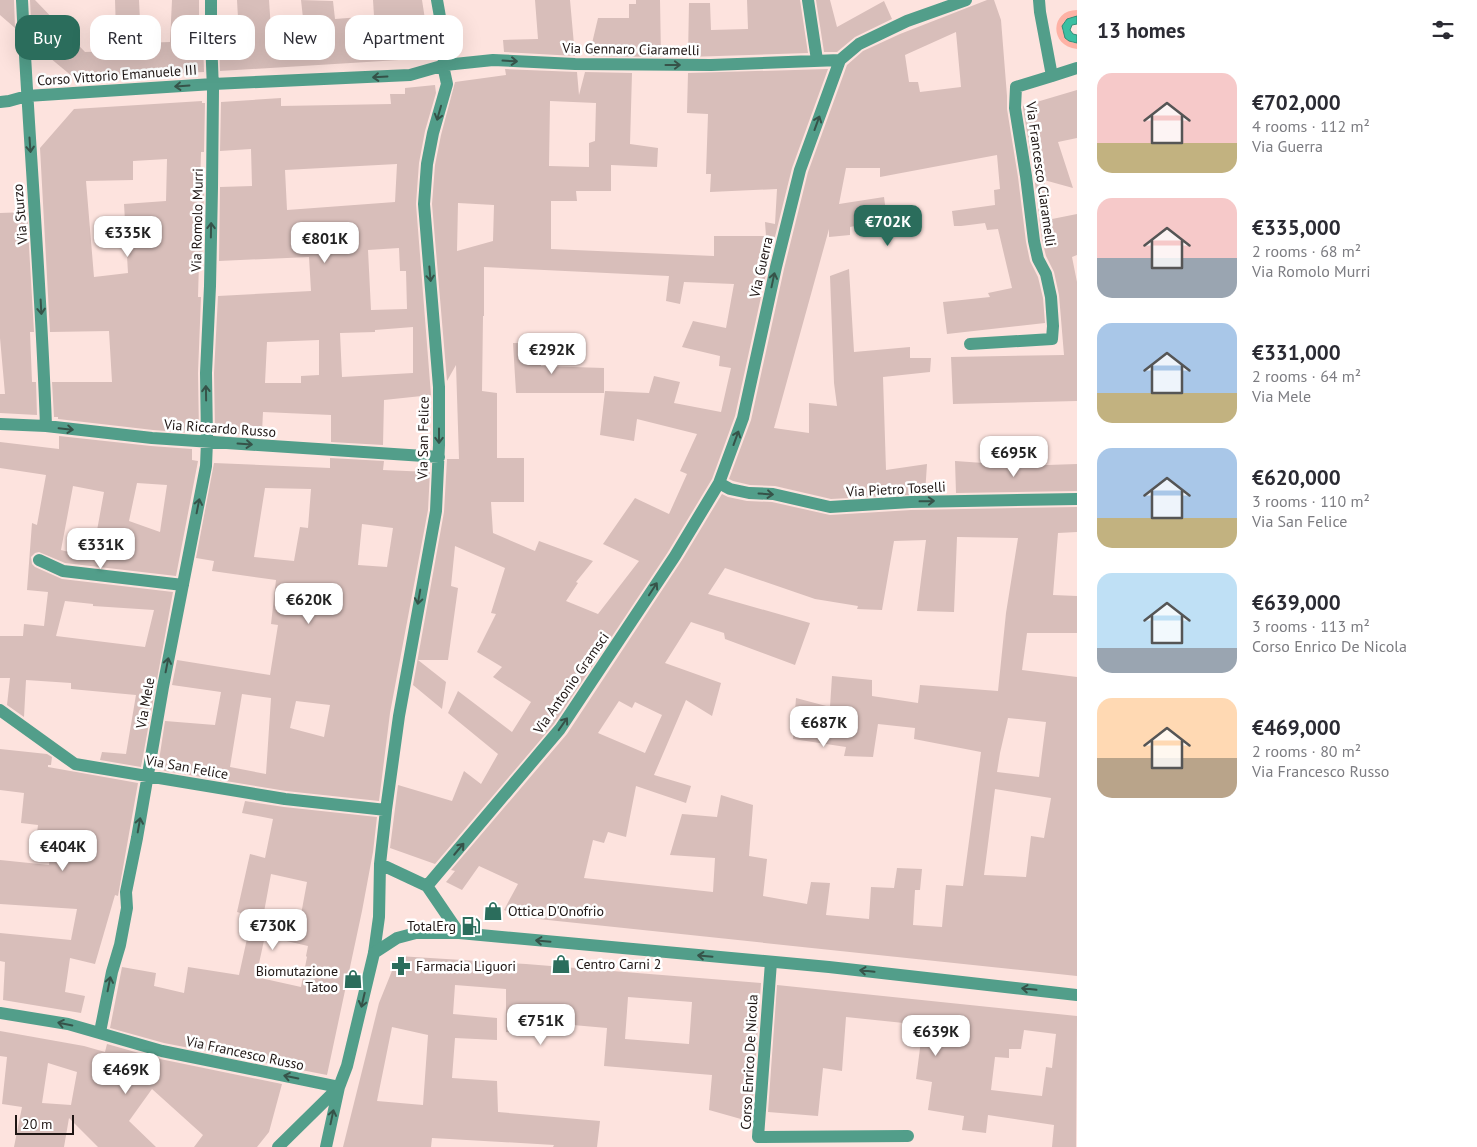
<!DOCTYPE html>
<meta charset="utf-8">
<style>
body{margin:0;font-family:"PT Sans",sans-serif;background:#f7f7f7;color:#2b2b33;height:100vh;display:flex;flex-direction:column;font-size:19px;white-space:nowrap}
*{box-sizing:border-box;margin:0}
p{font-size:16px;color:#7c7c81}
.icon{flex:none;width:28px;height:28px;fill:none;stroke:currentColor;stroke-width:2;stroke-linecap:round;stroke-linejoin:round}
.map{position:relative;flex:1;overflow:hidden}
.panel{display:flex;flex-direction:column;background:#fff;width:400px}
.panel>*{flex:none}
.guide{position:absolute;left:15px;top:15px;width:475px;height:45px;display:flex;gap:10px}
.scale{position:absolute;left:15px;bottom:12px;width:59px;box-sizing:border-box;padding-left:5px;border:2px solid #1f1614;border-top:0;font-size:14px;line-height:18px;white-space:nowrap;color:#1f1614;-webkit-text-stroke:4px #fff;paint-order:stroke}
.price{position:absolute;translate:-50% -42px;padding:0 11px;border-radius:10px;background:#fff;color:#222;font-size:16px;line-height:32px;filter:drop-shadow(0 1px 2px #0008)}
.price::after{content:'';position:absolute;left:50%;top:30px;width:15px;height:11px;margin-left:-8px;background:inherit;clip-path:polygon(0 0,100% 0,50% 100%)}
.price.selected{background:#2b6d5c;color:#fff}
ul{padding:0;list-style:none}
li{display:flex;align-items:center;gap:15px;height:125px;padding:0 20px}
li span{display:grid;place-items:center;flex:none;width:140px;height:100px;border-radius:15px;color:#555}
li>.icon{margin-inline-start:auto}
span .icon{width:60px;height:60px;fill:#fffc;stroke-width:1}
li b{font-size:21px}
h2{display:flex;justify-content:space-between;align-items:center;height:60px;padding:0 20px;font-size:21px}
.pill{padding:0 18px;border-radius:15px;background:#fff;box-shadow:0 5px 20px #0002;font-size:18px;line-height:45px}
.pill.selected{background:#2b6d5c;color:#fff}
main{display:flex;flex:1;min-height:0}
.map>svg:first-child{display:block}
.green{fill:#feb2a5}
.water{fill:#3bbfa2;stroke:#338c77}
.building{fill:#d8beba;fill-rule:evenodd}
.lines{fill:none;stroke-linecap:round;stroke-linejoin:round}
.minor{stroke:#529e8a;stroke-width:12}
.tertiary{stroke:#529e8a;stroke-width:12}
.oneway{stroke:#365349}
.labels{text-anchor:middle;dominant-baseline:central;stroke-width:5;stroke-linejoin:round;paint-order:stroke}
.street-label{font-size:14px;fill:#1f1614;stroke:#fff}
.poi-label{font-size:14px;fill:#1f1614;stroke:#fff;text-anchor:start}
</style>
<main>
<div class="map">
<svg width="1077" height="1147" viewBox="0 0 1077 1147">
<rect width="100%" height="100%" fill="#fde3de"/>
<path class="green" d="M1077,10V16L1064,22L1062,30L1073,43H1077V49C1049,46 1050,10 1077,10Z"/>
<path class="water" d="M1077,16V24L1072,25L1070,30L1073,34L1077,35V43L1069,41L1065,38L1062,26L1067,19Z"/>
<path class="building" d="M0,0H14L15,28L0,15Z
M30,0H35L85,52L115,51L116,31L115,0H139L141,43L170,42L172,0H199V38H203L204,72L73,77L32,43Z
M237,0H269L271,30L304,27L301,0L333,1L335,19L374,16L373,0H422L431,58L220,71L219,37L239,36Z
M535,0H570L575,56L504,52L503,40L538,39Z
M636,0H660L661,57L589,56L598,18H629V4H636Z
M747,0H800L808,53L688,57L689,3H710L711,30L748,29Z
M816,0H830L837,27L884,1L892,19L855,37L837,52H824Z
M987,0H994L1001,20L1007,96V109L1018,177L1026,242L1030,261L1038,277L1043,298L1045,323L947,334L943,302L990,297L988,293L1012,288L998,229L987,230L985,223L961,226H954L952,211L995,205L994,190L1000,189L997,155L880,177V168H846L839,204L884,197L887,219L850,227V235L829,237V229L774,428L809,433V403L837,406L834,383L830,276L849,269L854,352L910,347V358H931L930,372L883,377L886,470L927,464L925,494L831,499L775,486L750,485L733,481L729,479L751,420L784,269L808,172L847,65L863,51L900,34ZM956,32L961,87L920,92L918,82H909L905,55Z
M505,69L577,72L579,95L585,72L632,73L630,144L658,148L657,167L611,165V191H576L577,201H551V249L714,256V236H766L765,222L775,224L777,189L710,192L711,174H706L708,114L687,113L688,73L828,69L792,168L768,265L735,416L712,479L668,552L554,724L435,864L390,848L398,785L452,801L464,771L481,784L498,754L448,713L458,691L512,732L531,702L493,677L502,667L477,652L496,614L491,613L505,568L455,546L451,586L458,588L448,660H418L446,682L442,709L413,685L444,512L447,459H459L456,365L447,381L432,204L435,165L441,135L455,82L506,75ZM550,101L596,103L595,141L589,143V167L549,166ZM458,203L494,205L493,241L457,251ZM484,267L669,276L666,301L680,304L684,282L734,284L726,328L693,321L682,347L720,356L719,366L731,368L721,412L674,403L680,382L654,376L649,393L605,391L600,435L634,441L637,419L697,434L680,471L687,474L669,514L635,498L603,544L639,561L598,614L566,601L578,583L576,582L593,561L539,541L535,551L493,533L491,502H524V458H497V393L482,391L483,316H484Z
M435,85L436,93L425,131L419,163L416,204L431,395L384,400L383,445L331,442V415L263,412L262,432L249,430L248,435L215,432L214,373L218,296L311,291L309,257L219,261L220,187L252,186L251,149L220,151L221,102L281,98V106L391,104L390,94H405V88ZM397,164L395,202L287,210L285,170ZM399,248L400,271H406L407,309L371,310L368,250ZM413,327V373L342,377L340,333L375,332V330ZM319,340V375L301,376V383H265L267,342Z
M1077,90V138L1058,142L1073,188L1044,180L1052,219L1077,214V255L1072,257L1077,282V401L953,404L951,357L1064,355L1059,295L1054,272L1046,256L1042,240L1034,175L1023,108V106Z
M202,101V103H205L204,152H201L200,187H204L202,262H199L198,297H201L198,373L199,431H193V433L153,430L58,419V417H54L52,382H112L109,331L50,332L40,148L74,109ZM167,159L166,201L124,204L128,273L94,277L86,181L133,180V161Z
M27,212L34,332H30L32,382H36L37,415L0,413V394H5L0,338V213Z
M513,343H539L541,366L604,368V393H516Z
M59,436L151,446L192,449V460L198,461L176,576L65,563L39,552L35,553L31,557L32,564L35,567L62,579L173,592L141,767L100,760L102,752L126,754L136,695L71,689V683L26,680L24,717L7,705L10,678H0V636H23L24,624L44,626L48,592L27,590L32,523L37,525L46,475L0,468V442L59,449ZM137,483L167,485L160,532L129,521ZM73,486L104,492L92,558L61,550ZM65,601L93,604V606L154,610L145,647L56,636Z
M330,458L384,461L383,470L430,472L428,510L390,713L379,801L286,791L165,771L158,767L165,721L215,725L221,692L172,685L177,660L270,675L278,625L271,624L276,580L212,571L214,561L196,558L214,463L330,468ZM265,488L311,489L308,528L300,527L294,561L254,557ZM362,524L393,528L387,567L358,565ZM242,694L271,698L266,774L230,767ZM296,701L330,705L324,737L290,728Z
M1014,459V460H1018V466L1077,464V491L956,493L955,461L998,464L997,460Z
M722,494L728,497L747,501L772,502L830,515L911,510L1077,507V532L1058,533L1053,595L1077,596V633H1027L1022,670L1077,677V976L529,918L504,910L518,884L479,866L462,890L446,882L455,871L451,870L567,734L682,560ZM957,537L1018,538L1006,613L998,691L920,685L918,703L872,696V680L832,676L830,707L796,698L793,739L846,747L844,756L873,757L878,724L915,728L914,739L981,752L963,886L946,885L942,927L913,925L915,890H920L922,869L897,868L894,888L871,887L869,919L826,915L830,883L811,882L807,904L763,896L767,859L749,856L753,805L721,795L717,817L682,814L670,855L715,858L713,892L584,878L593,840L604,843L608,832L626,837L636,786L686,803L691,786L654,775L686,700L712,716L721,683L665,663L691,622L724,633L725,639L795,665L810,623L708,594L725,568L815,599L858,606L857,609L882,610L894,541L926,540L917,611L954,612ZM619,701L632,708L635,702L662,715L645,753L598,733ZM1008,718L1046,722L1039,777L997,772L1000,753ZM995,789L1051,798L1044,838L1031,836L1026,877L984,875Z
M0,749L47,754L52,757L51,765H48V767L138,783L118,896L115,895L95,964L70,958L65,992L85,996L81,1013L3,1000L5,962L0,961V933L71,940L77,909L0,904V860L49,865L52,835L37,833L38,825L21,823L24,793L0,790Z
M245,801L284,807L377,817L373,852L362,911L327,1075L164,1043L110,1028L122,967L156,973L154,986L184,993L188,967L239,975L252,916L237,912L250,854L265,858L273,819L242,813ZM271,874L307,882L300,920L264,912ZM265,936L308,946L306,956L307,957L301,987L256,977Z
M398,956L526,964L761,983L752,1111L749,1110L748,1121L709,1110L712,1075L604,1066L607,1028L527,1021L526,1034L506,1032V989L455,985L453,1014L497,1018V1040L455,1038L452,1078L497,1081L498,1112L600,1121L597,1147H553L554,1145L432,1138L431,1147H343L379,1003ZM628,997L692,1002L689,1044L625,1039ZM392,1027L428,1035L423,1105L377,1101Z
M777,985L1077,1016L1076,1147H1052L1054,1125L988,1115L986,1133L962,1130L964,1116L928,1110L932,1082L916,1079L923,1025L846,1017L842,1071L823,1068L818,1116L768,1112ZM1024,1030L1056,1034L1052,1068L1046,1067L1042,1096L991,1090L995,1057L1009,1058V1049H1021Z
M0,1031L84,1046L105,1052L107,1044L160,1059L282,1084L269,1132L257,1147H194L203,1135L152,1089L129,1121L156,1147H98L69,1118L64,1147H14L22,1107L2,1104L7,1057L0,1056ZM48,1063L77,1072L71,1105L42,1103Z"/>
<g class="lines">
<path class="minor" d="M22,0C29,142 41,284 46,426
M808,0L817,60
M1039,0L1040,12L1052,76L1077,68
M0,102L9,101L27,96L213,84L410,75L445,65L493,60L575,64L711,65L840,60L859,44L907,21L966,0
M970,344L1052,339L1053,326L1051,297L1046,274L1038,259L1034,241L1026,176L1015,108L1016,87L1052,76
M0,424L46,426L152,438L439,457
M719,483L730,489L749,493L773,494L830,507L911,502L1077,499
M39,560L63,571L183,585
M0,710L75,764L285,799L386,810
M380,864L427,886L459,933
M427,886L560,729L675,556L719,483L743,418L776,267L800,170L840,60
M374,953L379,917L380,864L386,810L399,716L436,511L439,445V387L424,204L427,164L433,133L447,84L444,70L443,34L437,0
M771,962L758,1137L908,1136
M100,1032L112,972L120,945L127,908L126,892L137,838L163,687L206,466L207,441L206,373L210,286L212,188L213,90L211,38V0"/>
<path class="tertiary" d="M0,1013L68,1024L162,1051L339,1087
M278,1147L339,1087
M326,1147L339,1087L347,1066L374,953L397,938L416,933H459L829,967L1077,995"/>
</g>
<defs><path id="oneway-shaft" d="M-6 0H5M1.5-3L5.5 0L1.5 3" fill="none" stroke-width="1.6" stroke-linecap="round" stroke-linejoin="round" transform="scale(1.25)"/></defs>
<g class="oneway">
<use href="#oneway-shaft" transform="translate(510 61) rotate(3)"/>
<use href="#oneway-shaft" transform="translate(673 65)"/>
<use href="#oneway-shaft" transform="translate(380 77) rotate(177)"/>
<use href="#oneway-shaft" transform="translate(182 86) rotate(176)"/>
<use href="#oneway-shaft" transform="translate(439 113) rotate(106)"/>
<use href="#oneway-shaft" transform="translate(817 123) rotate(-70)"/>
<use href="#oneway-shaft" transform="translate(30 145) rotate(86)"/>
<use href="#oneway-shaft" transform="translate(211 230) rotate(-89)"/>
<use href="#oneway-shaft" transform="translate(430 274) rotate(85)"/>
<use href="#oneway-shaft" transform="translate(773 280) rotate(-78)"/>
<use href="#oneway-shaft" transform="translate(41 307) rotate(87)"/>
<use href="#oneway-shaft" transform="translate(206 393) rotate(-91)"/>
<use href="#oneway-shaft" transform="translate(66 429) rotate(6)"/>
<use href="#oneway-shaft" transform="translate(439 436) rotate(90)"/>
<use href="#oneway-shaft" transform="translate(736 438) rotate(-70)"/>
<use href="#oneway-shaft" transform="translate(245 444) rotate(4)"/>
<use href="#oneway-shaft" transform="translate(766 494) rotate(4)"/>
<use href="#oneway-shaft" transform="translate(927 501) rotate(-1)"/>
<use href="#oneway-shaft" transform="translate(198 506) rotate(-79)"/>
<use href="#oneway-shaft" transform="translate(653 589) rotate(-57)"/>
<use href="#oneway-shaft" transform="translate(419 597) rotate(100)"/>
<use href="#oneway-shaft" transform="translate(167 665) rotate(-79)"/>
<use href="#oneway-shaft" transform="translate(563 724) rotate(-55)"/>
<use href="#oneway-shaft" transform="translate(139 825) rotate(-80)"/>
<use href="#oneway-shaft" transform="translate(459 849) rotate(-50)"/>
<use href="#oneway-shaft" transform="translate(543 941) rotate(-175)"/>
<use href="#oneway-shaft" transform="translate(705 956) rotate(-175)"/>
<use href="#oneway-shaft" transform="translate(867 971) rotate(-174)"/>
<use href="#oneway-shaft" transform="translate(109 984) rotate(-79)"/>
<use href="#oneway-shaft" transform="translate(1029 989) rotate(-174)"/>
<use href="#oneway-shaft" transform="translate(363 1000) rotate(103)"/>
<use href="#oneway-shaft" transform="translate(65 1024) rotate(-169)"/>
<use href="#oneway-shaft" transform="translate(291 1077) rotate(-169)"/>
<use href="#oneway-shaft" transform="translate(332 1117) rotate(-78)"/>
</g>
<defs>
<g id="shop-bare" transform="scale(1.5)"><path d="M-5-2.5h2.3a2.7 3.5 0 0 1 5.4 0H5L5.5 6h-11ZM-1.5-2.5h3a1.5 2.3 0 0 0-3 0Z" fill="#2b6d5c" stroke="#fff" stroke-width="2.5" paint-order="stroke"/></g>
<g id="fuel-bare" transform="scale(1.5)"><path d="M-5.5-6h7V0h2V4h1.3V-2.5L3-4.5l.8-.8L6-3V5H2.5V1h-1V6h-7ZM-4.2-4.7v3.2H.2V-4.7Z" fill="#2b6d5c" stroke="#fff" stroke-width="2.5" paint-order="stroke"/></g>
<g id="pharmacy-bare" transform="scale(1.5)"><path d="M-2-6h4v4h4v4h-4v4h-4v-4h-4v-4h4Z" fill="#2b6d5c" stroke="#fff" stroke-width="2.5" paint-order="stroke"/></g>
</defs>
<g fill-rule="evenodd">
<use href="#shop-bare" x="493" y="911"/>
<use href="#fuel-bare" x="471" y="926"/>
<use href="#shop-bare" x="561" y="964"/>
<use href="#pharmacy-bare" x="401" y="966"/>
<use href="#shop-bare" x="353" y="979"/>
</g>
<g class="labels">
<g class="street-label">
<text transform="translate(631 49) rotate(1)">Via Gennaro Ciaramelli</text>
<text transform="translate(117 75) rotate(-4)">Corso Vittorio Emanuele III</text>
<text transform="translate(1041 174) rotate(82)">Via Francesco Ciaramelli</text>
<text transform="translate(20 214) rotate(-95)">Via Sturzo</text>
<text transform="translate(197 220) rotate(-89)">Via Romolo Murri</text>
<text transform="translate(761 267) rotate(-77)">Via Guerra</text>
<text transform="translate(220 428) rotate(4)">Via Riccardo Russo</text>
<text transform="translate(423 438) rotate(-89)">Via San Felice</text>
<text transform="translate(896 489) rotate(-3)">Via Pietro Toselli</text>
<text transform="translate(571 683) rotate(-55)">Via Antonio Gramsci</text>
<text transform="translate(145 703) rotate(-80)">Via Mele</text>
<text transform="translate(187 767) rotate(10)">Via San Felice</text>
<text transform="translate(245 1053) rotate(12)">Via Francesco Russo</text>
<text transform="translate(749 1062) rotate(-87)">Corso Enrico De Nicola</text>
</g>
<g class="poi-label">
<text x="508" y="911">Ottica D'Onofrio</text>
<text x="456" y="926" text-anchor="end">TotalErg</text>
<text x="576" y="964">Centro Carni 2</text>
<text x="416" y="966">Farmacia Liguori</text>
<text x="338" y="971" text-anchor="end">Biomutazione<tspan x="338" dy="16">Tatoo</tspan></text>
</g>
</g>
</svg>
<div class="scale">20 m</div>
<b class="price selected" style="left:888px;top:247px">€702K</b>
<b class="price" style="left:128px;top:258px">€335K</b>
<b class="price" style="left:325px;top:264px">€801K</b>
<b class="price" style="left:552px;top:375px">€292K</b>
<b class="price" style="left:1014px;top:478px">€695K</b>
<b class="price" style="left:101px;top:570px">€331K</b>
<b class="price" style="left:309px;top:625px">€620K</b>
<b class="price" style="left:824px;top:748px">€687K</b>
<b class="price" style="left:63px;top:872px">€404K</b>
<b class="price" style="left:273px;top:951px">€730K</b>
<b class="price" style="left:541px;top:1046px">€751K</b>
<b class="price" style="left:936px;top:1057px">€639K</b>
<b class="price" style="left:126px;top:1095px">€469K</b>
<div class="guide">
<a class="pill selected">Buy</a>
<a class="pill">Rent</a>
<a class="pill">Filters</a>
<a class="pill">New</a>
<a class="pill">Apartment</a>
</div>
</div>
<section class="panel">
<h2>13 homes<svg class="icon" aria-label="filters" viewBox="0 0 24 24"><path d="M4 7h16M4 17h16"/><circle cx="9" cy="7" r="2"/><circle cx="15" cy="17" r="2"/></svg></h2>
<ul>
<li><span style="background:linear-gradient(#f6c9c9 70%,#c2b280 0)"><svg class="icon" aria-label="home" viewBox="0 0 24 24"><path d="M3 11l9-7 9 7M6 9v11h12V9"/></svg></span><div><b>€702,000</b><p>4 rooms · 112 m²</p><p>Via Guerra</p></div></li>
<li><span style="background:linear-gradient(#f6c9c9 60%,#9aa5b1 0)"><svg class="icon" aria-label="home" viewBox="0 0 24 24"><path d="M3 11l9-7 9 7M6 9v11h12V9"/></svg></span><div><b>€335,000</b><p>2 rooms · 68 m²</p><p>Via Romolo Murri</p></div></li>
<li><span style="background:linear-gradient(#a9c7e8 70%,#c2b280 0)"><svg class="icon" aria-label="home" viewBox="0 0 24 24"><path d="M3 11l9-7 9 7M6 9v11h12V9"/></svg></span><div><b>€331,000</b><p>2 rooms · 64 m²</p><p>Via Mele</p></div></li>
<li><span style="background:linear-gradient(#a9c7e8 70%,#c2b280 0)"><svg class="icon" aria-label="home" viewBox="0 0 24 24"><path d="M3 11l9-7 9 7M6 9v11h12V9"/></svg></span><div><b>€620,000</b><p>3 rooms · 110 m²</p><p>Via San Felice</p></div></li>
<li><span style="background:linear-gradient(#bfe0f5 75%,#9aa5b1 0)"><svg class="icon" aria-label="home" viewBox="0 0 24 24"><path d="M3 11l9-7 9 7M6 9v11h12V9"/></svg></span><div><b>€639,000</b><p>3 rooms · 113 m²</p><p>Corso Enrico De Nicola</p></div></li>
<li><span style="background:linear-gradient(#ffd9b3 60%,#b9a48a 0)"><svg class="icon" aria-label="home" viewBox="0 0 24 24"><path d="M3 11l9-7 9 7M6 9v11h12V9"/></svg></span><div><b>€469,000</b><p>2 rooms · 80 m²</p><p>Via Francesco Russo</p></div></li>
</ul>
</section>
</main>
